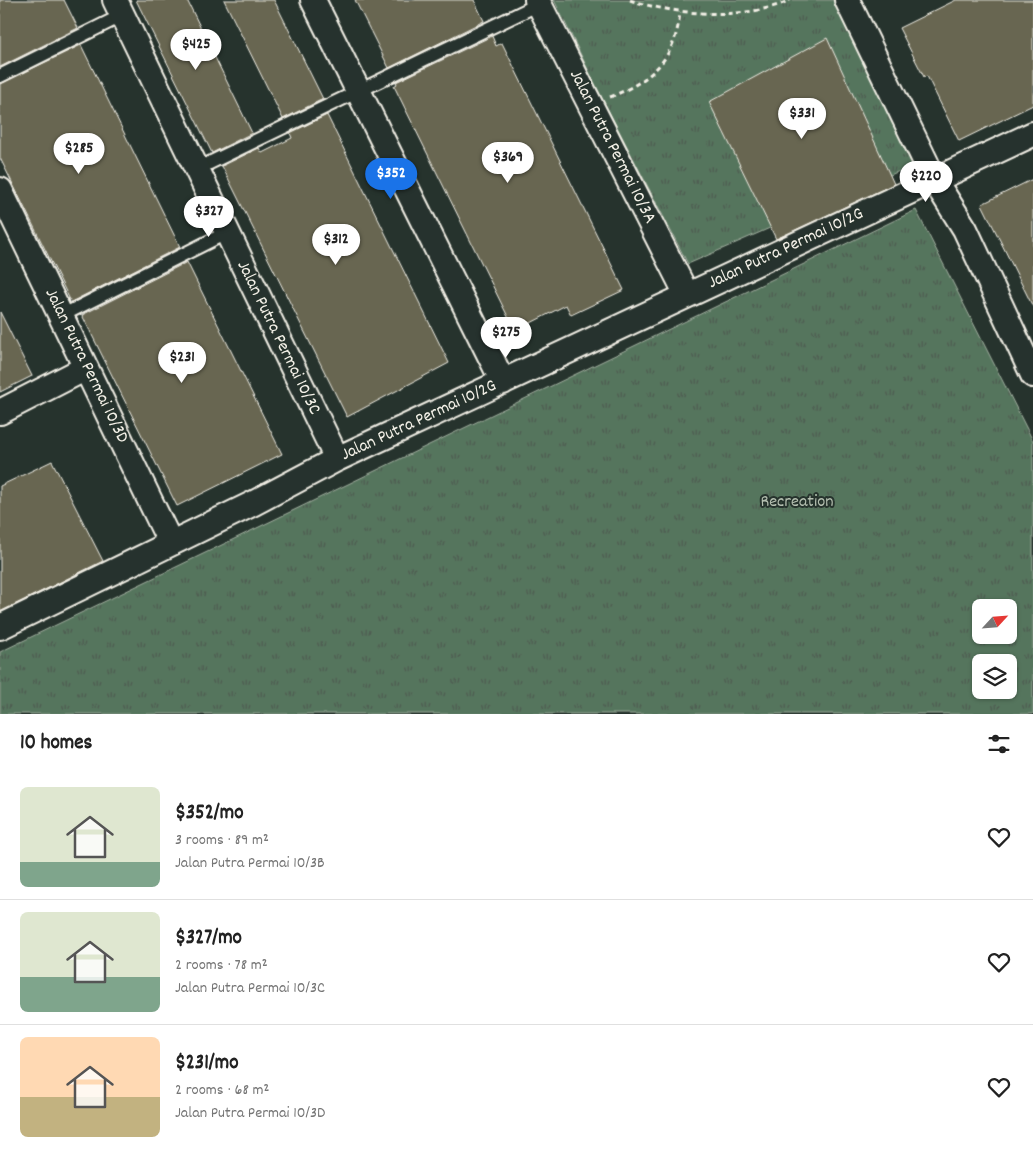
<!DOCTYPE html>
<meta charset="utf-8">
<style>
body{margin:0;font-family:Dekko,sans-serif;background:#f2f2f2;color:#222;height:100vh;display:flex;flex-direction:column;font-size:19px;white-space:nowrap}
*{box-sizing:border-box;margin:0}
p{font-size:16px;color:#767676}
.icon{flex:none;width:28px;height:28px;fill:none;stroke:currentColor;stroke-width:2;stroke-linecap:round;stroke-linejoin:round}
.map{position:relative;height:714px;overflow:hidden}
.sheet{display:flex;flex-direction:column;background:#fff;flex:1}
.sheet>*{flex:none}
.needle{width:32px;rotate:64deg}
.buttons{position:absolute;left:972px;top:599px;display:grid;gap:10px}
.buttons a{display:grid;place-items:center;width:45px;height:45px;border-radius:8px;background:#fff;box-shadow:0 1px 4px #0004;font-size:25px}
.price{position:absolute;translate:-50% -42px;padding:0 11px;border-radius:18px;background:#fff;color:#222;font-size:16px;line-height:32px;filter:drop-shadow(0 1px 2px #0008)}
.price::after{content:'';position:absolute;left:50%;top:30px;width:15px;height:11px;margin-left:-8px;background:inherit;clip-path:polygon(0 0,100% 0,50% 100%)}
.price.active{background:#1a73e8;color:#fff}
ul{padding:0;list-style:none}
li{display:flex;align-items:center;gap:15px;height:125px;padding:0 20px}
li+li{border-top:1px solid #e0e0e0}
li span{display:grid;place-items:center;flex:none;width:140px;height:100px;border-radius:8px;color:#555}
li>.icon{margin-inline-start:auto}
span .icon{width:60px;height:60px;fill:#fffc;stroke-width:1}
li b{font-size:21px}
h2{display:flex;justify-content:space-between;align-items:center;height:60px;padding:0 20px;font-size:21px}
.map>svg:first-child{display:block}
.park{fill:url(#park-tufts);stroke:#a4b2a2;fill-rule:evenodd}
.building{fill:#676651;stroke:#f4f1e8}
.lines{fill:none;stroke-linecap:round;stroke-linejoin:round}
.service-casing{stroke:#f4f1e8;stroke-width:16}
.minor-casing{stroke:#f4f1e8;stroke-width:28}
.path{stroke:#f4f1e8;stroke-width:3;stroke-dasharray:5 4;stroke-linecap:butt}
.service{stroke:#26332d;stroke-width:12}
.minor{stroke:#26332d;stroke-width:24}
.labels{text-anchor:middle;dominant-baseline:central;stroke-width:4;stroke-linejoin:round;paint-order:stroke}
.street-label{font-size:18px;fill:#f4f1e8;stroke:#26332d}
.park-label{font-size:18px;fill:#b4bfb0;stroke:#26332d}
</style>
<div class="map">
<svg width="1033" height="714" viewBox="0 0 1033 714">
<defs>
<pattern id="park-tufts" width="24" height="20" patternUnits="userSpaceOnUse" patternTransform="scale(1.25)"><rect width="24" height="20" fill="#55745d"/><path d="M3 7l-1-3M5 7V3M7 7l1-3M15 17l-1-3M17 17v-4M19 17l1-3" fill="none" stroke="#4e5c50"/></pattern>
</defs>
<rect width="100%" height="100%" fill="#26332d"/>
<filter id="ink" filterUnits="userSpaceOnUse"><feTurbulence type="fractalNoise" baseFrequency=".02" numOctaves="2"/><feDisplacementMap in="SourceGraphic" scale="10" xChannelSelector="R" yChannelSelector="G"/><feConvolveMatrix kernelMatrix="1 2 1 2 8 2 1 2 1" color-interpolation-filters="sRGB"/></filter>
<g filter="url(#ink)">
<path class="park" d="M554,0H833L913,165L688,264L603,100Z
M916,210L1033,441V714H0V652ZM981,608H1009V635H981ZM981,662H1009V690H981Z"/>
<path class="building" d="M0,0H64L78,28L0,67Z
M136,0H187L252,133L212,153Z
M224,0H274L323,99L283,119Z
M355,0H474L484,21L389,68Z
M956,0H1033V105L959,141L927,76L924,77L899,28Z
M492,36L496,46L502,43L624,290L571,315L566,305L515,331L394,86L397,84L396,82Z
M827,38L894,184L776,239L709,102Z
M81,45L180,247L71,302L0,158V84Z
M327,115L449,363L347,417L222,166L259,148L262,153L292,138L290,133Z
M1033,179V307L982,204Z
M187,262L282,454L177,506L82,315Z
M0,312L32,376L0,392Z
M52,461L103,561L0,612V486Z"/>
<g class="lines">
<g class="service-casing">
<path id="service" d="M0,76L123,15
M197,169L539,4
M61,316L228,232"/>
</g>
<g class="minor-casing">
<path id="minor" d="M115,0L337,459
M313,0L503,382
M537,0L687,295
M847,0L935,181L965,229L1033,375
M0,190L170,542
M0,412L86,368
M0,627L254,503L337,459L1033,134"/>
</g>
<path class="path" d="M630,0C673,15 748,21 790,0
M610,97C652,80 676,58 680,12"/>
<use href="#service" class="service"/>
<use href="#minor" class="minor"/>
</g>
</g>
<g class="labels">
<g class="street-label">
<text transform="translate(612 147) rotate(63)">Jalan Putra Permai 10/3A</text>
<text transform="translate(786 249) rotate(-25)">Jalan Putra Permai 10/2G</text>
<text transform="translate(278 338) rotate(64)">Jalan Putra Permai 10/3C</text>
<text transform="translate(86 366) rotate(64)">Jalan Putra Permai 10/3D</text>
<text transform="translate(419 421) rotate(-25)">Jalan Putra Permai 10/2G</text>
</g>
<g class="park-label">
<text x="797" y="502">Recreation</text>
</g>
</g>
</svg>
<div class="buttons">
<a><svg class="needle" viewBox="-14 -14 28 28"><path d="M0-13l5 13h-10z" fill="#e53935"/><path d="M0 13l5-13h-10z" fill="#767676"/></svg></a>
<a><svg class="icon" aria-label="layers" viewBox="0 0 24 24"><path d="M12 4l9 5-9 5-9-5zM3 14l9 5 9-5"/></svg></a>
</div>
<b class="price" style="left:196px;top:71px">$425</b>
<b class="price" style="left:802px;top:140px">$331</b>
<b class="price" style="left:79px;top:175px">$285</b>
<b class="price" style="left:508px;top:184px">$369</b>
<b class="price active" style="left:391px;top:200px">$352</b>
<b class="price" style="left:926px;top:203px">$220</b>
<b class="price" style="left:209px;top:238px">$327</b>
<b class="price" style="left:336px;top:266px">$312</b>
<b class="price" style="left:506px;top:359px">$275</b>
<b class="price" style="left:182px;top:384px">$231</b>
</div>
<section class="sheet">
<h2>10 homes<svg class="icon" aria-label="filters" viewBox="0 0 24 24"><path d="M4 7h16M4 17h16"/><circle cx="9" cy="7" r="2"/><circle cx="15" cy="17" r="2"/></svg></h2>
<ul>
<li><span style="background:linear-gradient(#dfe7d0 75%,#7fa58c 0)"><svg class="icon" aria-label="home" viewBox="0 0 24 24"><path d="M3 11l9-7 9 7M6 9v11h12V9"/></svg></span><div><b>$352/mo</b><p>3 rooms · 89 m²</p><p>Jalan Putra Permai 10/3B</p></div><svg class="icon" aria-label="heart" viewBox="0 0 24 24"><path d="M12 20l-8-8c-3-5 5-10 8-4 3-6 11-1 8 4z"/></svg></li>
<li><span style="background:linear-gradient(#dfe7d0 65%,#7fa58c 0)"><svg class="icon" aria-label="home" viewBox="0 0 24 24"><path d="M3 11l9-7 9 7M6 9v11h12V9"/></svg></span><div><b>$327/mo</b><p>2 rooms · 78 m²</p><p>Jalan Putra Permai 10/3C</p></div><svg class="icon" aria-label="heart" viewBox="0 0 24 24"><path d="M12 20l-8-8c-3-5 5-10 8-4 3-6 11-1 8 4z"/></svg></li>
<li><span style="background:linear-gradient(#ffd9b3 60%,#c2b280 0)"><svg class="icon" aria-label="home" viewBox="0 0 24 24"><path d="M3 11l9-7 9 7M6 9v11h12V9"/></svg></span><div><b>$231/mo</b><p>2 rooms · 68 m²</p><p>Jalan Putra Permai 10/3D</p></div><svg class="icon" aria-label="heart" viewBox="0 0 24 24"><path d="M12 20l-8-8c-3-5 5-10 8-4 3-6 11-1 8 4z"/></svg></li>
</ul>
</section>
